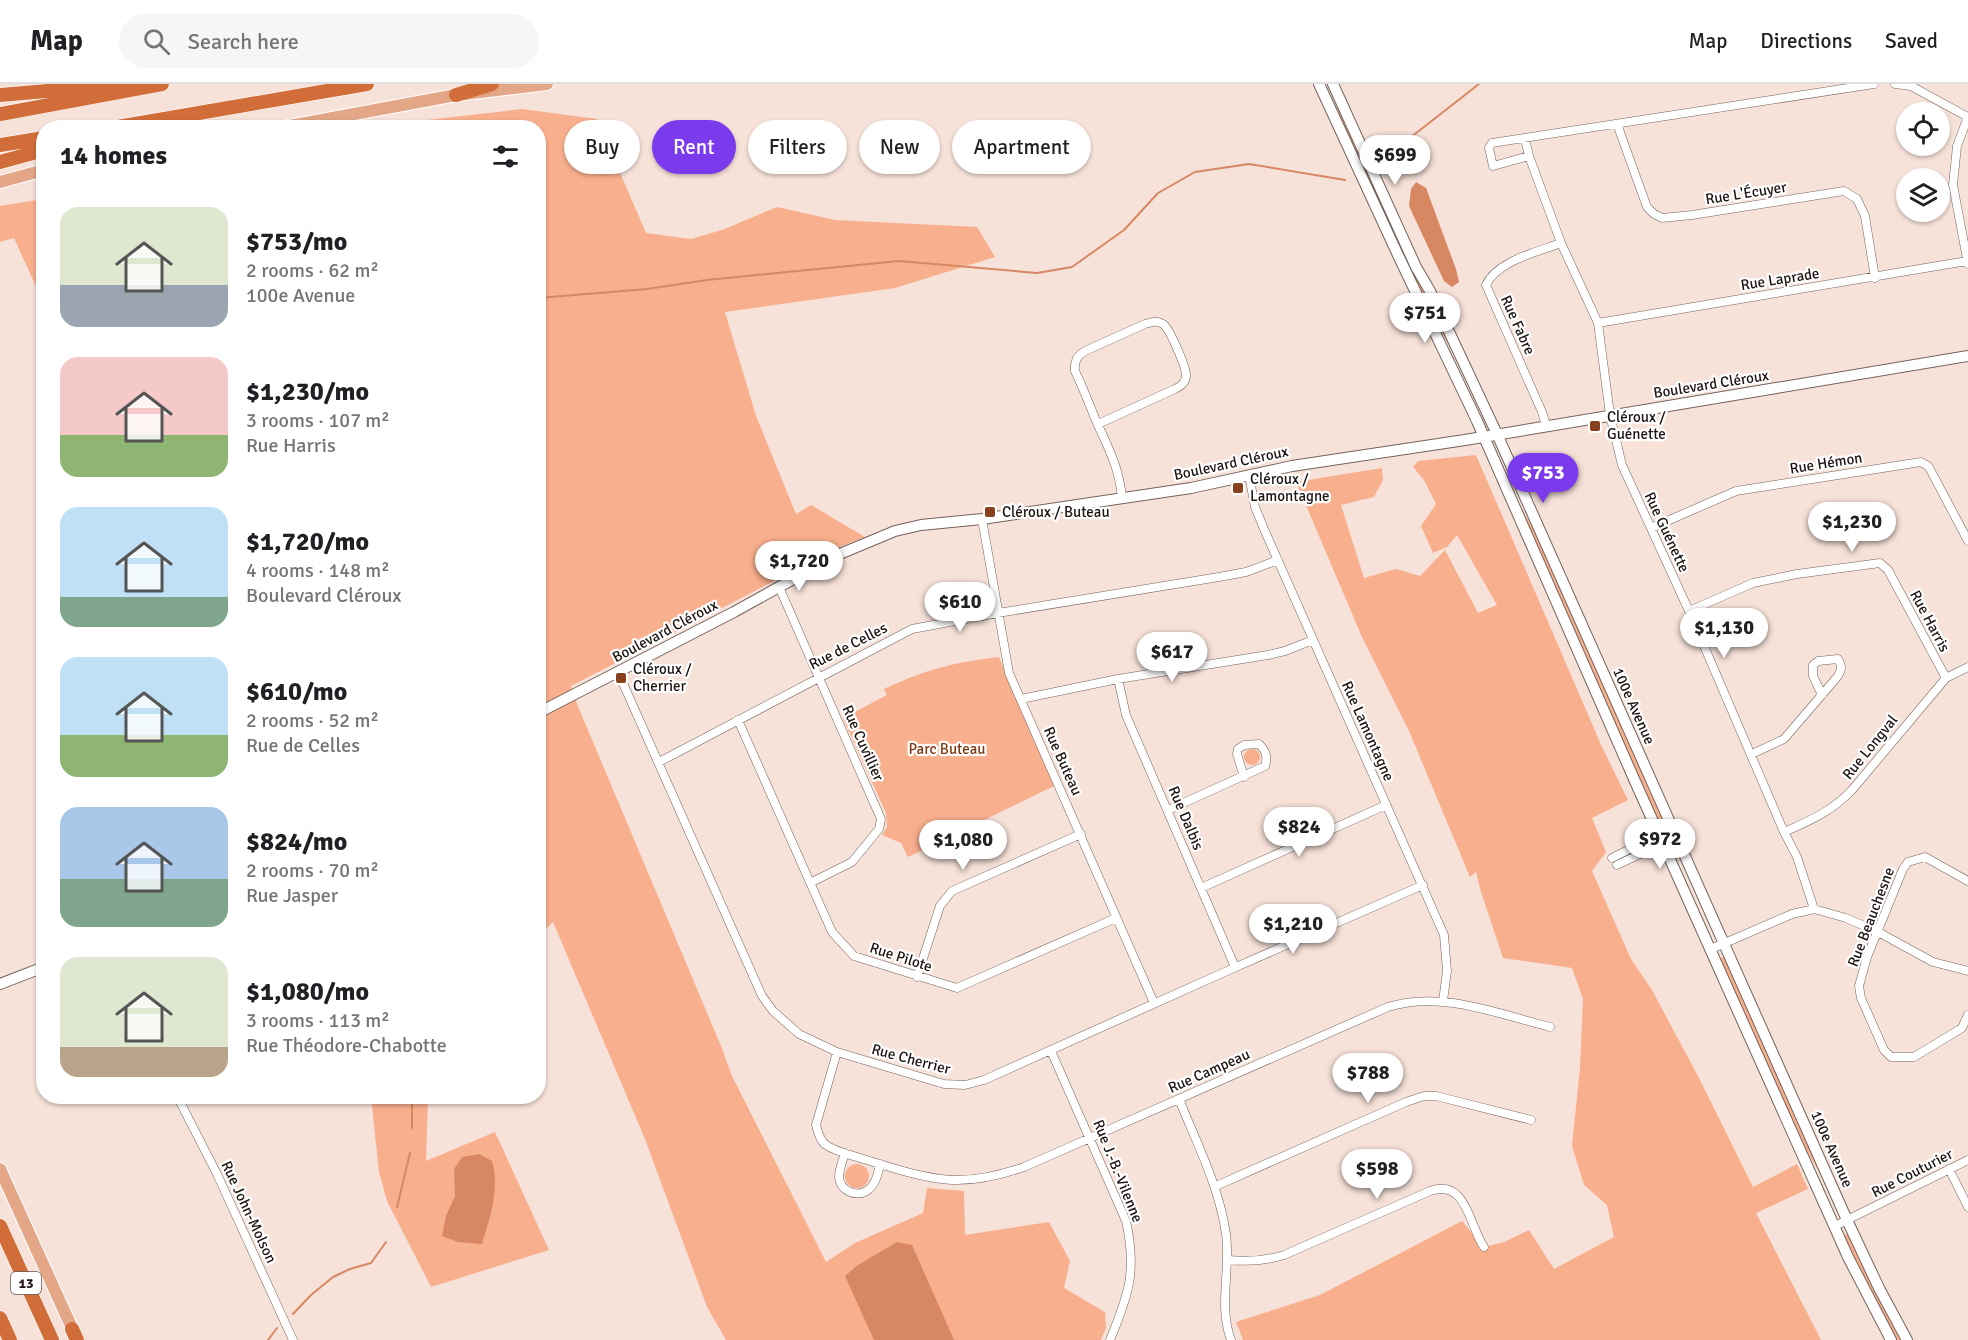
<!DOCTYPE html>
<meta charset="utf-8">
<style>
body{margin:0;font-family:Signika,sans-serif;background:#f6f6f6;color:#202124;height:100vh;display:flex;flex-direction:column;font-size:22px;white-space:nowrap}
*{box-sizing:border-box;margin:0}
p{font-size:20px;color:#757577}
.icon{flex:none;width:33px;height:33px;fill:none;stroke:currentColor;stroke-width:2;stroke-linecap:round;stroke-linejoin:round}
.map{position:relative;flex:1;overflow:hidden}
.drawer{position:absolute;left:36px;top:36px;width:510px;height:984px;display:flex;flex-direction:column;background:#fff;border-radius:24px;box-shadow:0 2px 4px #0004}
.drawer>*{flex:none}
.banner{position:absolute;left:564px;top:36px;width:570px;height:54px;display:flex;gap:12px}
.controls{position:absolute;left:1896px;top:18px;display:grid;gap:12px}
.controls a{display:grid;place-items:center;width:54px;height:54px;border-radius:50%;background:#fff;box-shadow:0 2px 4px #0004;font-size:30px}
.price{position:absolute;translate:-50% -51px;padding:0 14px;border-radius:21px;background:#fff;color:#222;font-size:20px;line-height:39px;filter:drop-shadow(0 2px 3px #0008)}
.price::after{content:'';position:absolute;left:50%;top:36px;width:18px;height:14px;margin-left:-9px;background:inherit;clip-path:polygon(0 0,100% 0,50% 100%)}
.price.current{background:#7c3aed;color:#fff}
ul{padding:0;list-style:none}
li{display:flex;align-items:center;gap:18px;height:150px;padding:0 24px}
li span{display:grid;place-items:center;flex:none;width:168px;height:120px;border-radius:18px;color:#555}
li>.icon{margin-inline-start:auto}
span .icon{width:72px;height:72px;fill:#fffc;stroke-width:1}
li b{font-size:26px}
h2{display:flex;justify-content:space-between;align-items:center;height:72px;padding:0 24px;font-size:26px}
.chip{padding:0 21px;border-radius:27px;background:#fff;box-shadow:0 2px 4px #0004;font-size:21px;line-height:54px}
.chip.current{background:#7c3aed;color:#fff}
header{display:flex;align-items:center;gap:36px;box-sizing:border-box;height:84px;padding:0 30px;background:#fff;border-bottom:2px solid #e0e0e0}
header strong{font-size:28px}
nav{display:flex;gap:33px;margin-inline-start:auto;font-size:21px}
.search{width:420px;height:54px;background:#f6f6f6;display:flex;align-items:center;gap:15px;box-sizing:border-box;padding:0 21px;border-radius:33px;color:#757577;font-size:22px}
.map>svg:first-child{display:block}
.green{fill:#f8af8d}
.water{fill:#d78862}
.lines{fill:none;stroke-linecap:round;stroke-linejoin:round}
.stream{stroke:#d78862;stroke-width:2}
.street-casing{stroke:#74625a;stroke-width:9}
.secondary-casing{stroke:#74625a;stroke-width:12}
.primary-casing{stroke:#fff;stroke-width:14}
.highway-casing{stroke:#fff;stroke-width:15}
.street{stroke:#fff;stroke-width:8}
.secondary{stroke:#fff;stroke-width:10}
.primary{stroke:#e3a788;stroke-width:12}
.highway{stroke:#d16d39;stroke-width:14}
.poi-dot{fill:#87411c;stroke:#fff;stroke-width:2}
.labels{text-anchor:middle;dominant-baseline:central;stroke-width:4.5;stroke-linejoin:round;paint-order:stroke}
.shield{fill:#fff;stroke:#605b59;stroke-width:1.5}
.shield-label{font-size:14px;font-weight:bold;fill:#1c1512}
.street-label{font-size:15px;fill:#1c1512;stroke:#fff}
.poi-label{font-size:15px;fill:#1c1512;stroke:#fff;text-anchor:start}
.park-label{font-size:15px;fill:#80380e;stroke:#fff}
</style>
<header>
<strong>Map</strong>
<div class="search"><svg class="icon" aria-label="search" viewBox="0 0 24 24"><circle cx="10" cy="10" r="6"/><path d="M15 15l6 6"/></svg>Search here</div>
<nav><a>Map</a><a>Directions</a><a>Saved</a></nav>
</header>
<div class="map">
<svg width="1968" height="1256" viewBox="0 0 1968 1256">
<rect width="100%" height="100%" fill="#f7e2d9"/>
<path class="green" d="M1331,15L1343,33L1453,265H1451L1427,222Z
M522,25L597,35L646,149L691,155L722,146L777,123L835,136L977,143L995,173L895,204L725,228L756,332L796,430L811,421L865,453L842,462L571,602L577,620L721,962L732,992L826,1178L855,1159L923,1129L927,1104L964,1107L965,1151L1049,1138L1070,1177L1064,1204L1105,1228L1106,1244L1101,1256H726L707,1223L645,1055L553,838L543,848L539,841L538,44H392L427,36Z
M43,115H44L43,218L14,154L0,158V122Z
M1476,371L1602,663L1628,716L1592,734L1606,768L1592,787L1631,875L1652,906L1699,994L1753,1103L1797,1080L1808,1105L1756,1129L1821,1256H1243L1236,1238L1320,1211L1462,1137L1484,1163L1504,1158L1529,1146L1554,1185L1614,1153L1607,1121L1584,1101L1572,1062L1580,984L1583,915L1572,884L1503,874L1481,808L1476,788L1470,793L1409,647L1362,553L1296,398L1382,384L1383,396L1374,413L1341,421L1364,494L1396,485L1420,492L1445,466L1478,529L1497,521L1457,451L1447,463L1433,469L1421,442L1436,420L1424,396L1413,383L1418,377Z
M1516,415L1534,446L1663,736L1658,738Z
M999,573L1054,702L908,773L901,759L882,751L887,743L886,729L843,634L887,611L884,605C924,586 955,578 999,573Z
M1244 673a8 8 0 1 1 16 0a8 8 0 1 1-16 0Z
M1725,872L1823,1093H1822L1803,1060L1719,875Z
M371,1013H428L426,1077L495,1048L549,1166L431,1203L387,1117L379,1088Z
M845 1092a12 12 0 1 1 24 0a12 12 0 1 1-24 0Z
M1849,1149L1902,1256H1896L1858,1182L1844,1151Z"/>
<path class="water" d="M1416,98L1426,104L1456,185L1459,198L1452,203L1444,197L1409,122L1411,105Z
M479,1070L492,1077C500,1105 490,1133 482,1160L458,1158L442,1152L446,1132L455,1112L454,1085L462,1073Z
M897,1158L912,1161L954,1256H874L845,1192L858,1181Z"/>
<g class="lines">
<path class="stream" d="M1383,75L1479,0
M538,214L647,205L707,196L899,177L1037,189L1072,183L1124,146L1158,109L1195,88L1249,80L1345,96
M412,1044V1012
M397,1123L410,1069
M293,1230L311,1211L333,1193L350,1185L371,1179L386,1158
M268,1256L277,1244"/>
<g class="street-casing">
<path id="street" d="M1895,0L1911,2L1968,33
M1968,33L1957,62L1953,101L1968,180
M1617,40L1647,123L1654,130L1662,134L1692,131L1844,107L1857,115L1865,132L1875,194
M1525,55L1529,72L1561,159L1598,239L1610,331L1622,381L1689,527L1784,748L1797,773L1814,825
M1529,72L1493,82L1489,64L1492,59L1874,0
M1598,239L1967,177
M1098,340L1175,305C1181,302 1186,299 1186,291C1186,283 1170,245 1163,240C1157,236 1152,238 1145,240L1085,267C1077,272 1074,277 1075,287C1083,304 1090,322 1097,339C1109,365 1120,386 1122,415
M1546,341L1542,328L1486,201C1497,177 1537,168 1561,159
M1249,391L1255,423L1264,445L1444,851L1447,887L1443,917
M982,435L1009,589L1154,919
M1651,444L1736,407L1921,378L1928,382L1931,387L1968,457
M779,503L881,735L879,745L852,778L810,799
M1689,527L1753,499L1797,490L1880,479L1888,486L1946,594
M618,588L762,912L773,927L799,950L837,968L944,1000L965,1001L984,996L1227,887L1423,801
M1118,595L1126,631L1235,883
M1021,615L1118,595L1268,571L1285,567L1313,556
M738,636L832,848L854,872L957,904L1116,834
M1752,670L1784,655L1838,592C1842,585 1842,582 1838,575L1818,577L1813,581V592L1822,611
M659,678L912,545L998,529L1219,493L1246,488L1278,476
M1168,726L1265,682C1268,672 1266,667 1259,660L1244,661L1238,665L1237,670L1244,693
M1784,748C1811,736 1831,728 1852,706L1946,594L1968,583
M1612,774L1672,744
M1617,781L1676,753
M1968,797L1925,773L1908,778L1903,785L1867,873L1859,902L1861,914L1884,966L1891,973H1914L1962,944L1968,931
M1201,804L1386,721
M1711,865L1792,830L1814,825L1846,834L1878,848L1933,878L1968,887
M917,893L940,822L952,807L1081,750
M1051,967L1126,1137C1137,1187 1129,1210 1110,1256
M837,968L816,1041C818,1048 820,1057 826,1061C835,1067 847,1070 857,1073C887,1082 920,1094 952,1096C977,1097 1001,1091 1024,1083L1388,923C1440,906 1498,930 1550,943
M177,1012L217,1090L293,1256
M1179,1015C1197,1060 1219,1102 1226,1150C1231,1186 1218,1221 1231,1256
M845,1069C843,1076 839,1085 839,1093C840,1107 857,1114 868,1106C876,1100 878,1089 880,1080
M1949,1085L1968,1123
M1216,1102L1406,1018L1424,1012H1436L1531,1036
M1835,1142L1968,1076
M1228,1176C1248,1178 1265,1177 1284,1171L1430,1107C1467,1094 1469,1142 1484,1163"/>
</g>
<g class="secondary-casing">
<path id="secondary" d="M1319,0L1397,169L1477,337L1634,695L1848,1173L1891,1256
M1333,0L1416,183L1430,207L1497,350L1847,1136L1879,1204L1907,1256
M538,629L734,528L835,472L895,447L921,441L982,435L1191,404L1292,382L1465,356L1968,272
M0,900L44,883"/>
</g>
<g class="primary-casing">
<path id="primary" d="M279,44L456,11L547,0
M0,98L44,86
M0,1085L76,1253"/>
</g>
<g class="highway-casing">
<path id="highway" d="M0,11L117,1
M456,11L492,0
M0,30L162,0
M112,44L367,0
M0,61L44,54
M0,78L44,66
M0,1142L52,1256
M0,1234L10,1256
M72,1245L77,1256"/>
</g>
<use href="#street" class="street"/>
<use href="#secondary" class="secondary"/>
<use href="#primary" class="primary"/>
<use href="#highway" class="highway"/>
</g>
<g class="poi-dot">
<rect x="1589" y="336" width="12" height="12" rx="3"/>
<rect x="1232" y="398" width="12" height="12" rx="3"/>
<rect x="984" y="422" width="12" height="12" rx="3"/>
<rect x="615" y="588" width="12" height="12" rx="3"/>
</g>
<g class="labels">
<rect class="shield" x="11" y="1188" width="30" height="22" rx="4.5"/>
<g class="shield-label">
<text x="26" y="1199">13</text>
</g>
<g class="street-label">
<text transform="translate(1746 109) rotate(-9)">Rue L'Écuyer</text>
<text transform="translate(1780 195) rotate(-9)">Rue Laprade</text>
<text transform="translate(1518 241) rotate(66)">Rue Fabre</text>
<text transform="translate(1711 300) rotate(-9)">Boulevard Cléroux</text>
<text transform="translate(1231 379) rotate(-12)">Boulevard Cléroux</text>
<text transform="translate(1826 379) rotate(-9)">Rue Hémon</text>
<text transform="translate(1667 448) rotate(65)">Rue Guénette</text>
<text transform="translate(1930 537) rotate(62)">Rue Harris</text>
<text transform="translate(665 547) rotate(-28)">Boulevard Cléroux</text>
<text transform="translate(848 562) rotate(-27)">Rue de Celles</text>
<text transform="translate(1634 622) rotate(66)">100e Avenue</text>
<text transform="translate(1368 647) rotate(66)">Rue Lamontagne</text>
<text transform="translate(863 659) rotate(66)">Rue Cuvillier</text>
<text transform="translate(1870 663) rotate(-51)">Rue Longval</text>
<text transform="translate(1063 677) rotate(66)">Rue Buteau</text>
<text transform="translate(1186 734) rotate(67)">Rue Dalbis</text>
<text transform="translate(1871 833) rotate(-69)">Rue Beauchesne</text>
<text transform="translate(901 873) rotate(18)">Rue Pilote</text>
<text transform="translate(911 975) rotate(15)">Rue Cherrier</text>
<text transform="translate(1209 987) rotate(-24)">Rue Campeau</text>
<text transform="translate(1832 1065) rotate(66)">100e Avenue</text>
<text transform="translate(1118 1087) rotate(68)">Rue J.-B.-Vilenne</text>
<text transform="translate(1912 1089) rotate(-27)">Rue Couturier</text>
<text transform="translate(249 1128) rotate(65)">Rue John-Molson</text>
</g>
<g class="poi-label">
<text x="1607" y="333">Cléroux /<tspan x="1607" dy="17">Guénette</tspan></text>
<text x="1250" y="395">Cléroux /<tspan x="1250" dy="17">Lamontagne</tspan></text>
<text x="1002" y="428">Cléroux / Buteau</text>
<text x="633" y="585">Cléroux /<tspan x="633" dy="17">Cherrier</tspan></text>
</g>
<g class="park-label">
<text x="947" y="665">Parc Buteau</text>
</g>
</g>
</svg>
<div class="controls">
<a><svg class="icon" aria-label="locate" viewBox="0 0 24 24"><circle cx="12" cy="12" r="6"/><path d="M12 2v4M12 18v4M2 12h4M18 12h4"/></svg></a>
<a><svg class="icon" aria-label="layers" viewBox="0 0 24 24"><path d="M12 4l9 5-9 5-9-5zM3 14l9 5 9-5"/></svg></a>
</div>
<b class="price" style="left:1395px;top:102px">$699</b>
<b class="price" style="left:1425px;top:260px">$751</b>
<b class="price current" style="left:1543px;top:420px">$753</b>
<b class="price" style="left:1852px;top:469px">$1,230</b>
<b class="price" style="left:799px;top:508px">$1,720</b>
<b class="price" style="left:960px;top:549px">$610</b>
<b class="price" style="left:1724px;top:575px">$1,130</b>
<b class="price" style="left:1172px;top:599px">$617</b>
<b class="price" style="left:1299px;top:774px">$824</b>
<b class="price" style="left:1660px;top:786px">$972</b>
<b class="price" style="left:963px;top:787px">$1,080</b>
<b class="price" style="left:1293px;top:871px">$1,210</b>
<b class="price" style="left:1368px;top:1020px">$788</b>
<b class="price" style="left:1377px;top:1116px">$598</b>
<div class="banner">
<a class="chip">Buy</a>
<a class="chip current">Rent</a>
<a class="chip">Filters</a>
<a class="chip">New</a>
<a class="chip">Apartment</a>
</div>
<section class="drawer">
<h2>14 homes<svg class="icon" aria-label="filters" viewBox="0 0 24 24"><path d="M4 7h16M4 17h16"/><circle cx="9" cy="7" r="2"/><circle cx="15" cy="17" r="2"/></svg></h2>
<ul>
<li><span style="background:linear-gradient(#dfe7d0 65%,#9aa5b1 0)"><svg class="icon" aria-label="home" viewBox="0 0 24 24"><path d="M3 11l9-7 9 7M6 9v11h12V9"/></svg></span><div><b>$753/mo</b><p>2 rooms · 62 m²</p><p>100e Avenue</p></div></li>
<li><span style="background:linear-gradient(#f6c9c9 65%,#8fb573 0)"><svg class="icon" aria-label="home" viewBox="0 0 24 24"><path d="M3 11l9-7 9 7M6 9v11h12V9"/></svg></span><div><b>$1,230/mo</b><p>3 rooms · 107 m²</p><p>Rue Harris</p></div></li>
<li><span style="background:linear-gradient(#bfe0f5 75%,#7fa58c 0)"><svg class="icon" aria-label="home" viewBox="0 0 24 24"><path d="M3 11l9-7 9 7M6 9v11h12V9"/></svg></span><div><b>$1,720/mo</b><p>4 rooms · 148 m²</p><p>Boulevard Cléroux</p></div></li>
<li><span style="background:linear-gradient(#bfe0f5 65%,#8fb573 0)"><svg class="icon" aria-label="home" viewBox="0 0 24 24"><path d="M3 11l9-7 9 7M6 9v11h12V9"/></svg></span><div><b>$610/mo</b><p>2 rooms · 52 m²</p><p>Rue de Celles</p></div></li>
<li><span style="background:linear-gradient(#a9c7e8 60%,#7fa58c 0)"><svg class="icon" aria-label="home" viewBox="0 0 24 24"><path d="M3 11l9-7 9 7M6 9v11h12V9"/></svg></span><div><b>$824/mo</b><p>2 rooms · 70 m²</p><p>Rue Jasper</p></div></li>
<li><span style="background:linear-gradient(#dfe7d0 75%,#b9a48a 0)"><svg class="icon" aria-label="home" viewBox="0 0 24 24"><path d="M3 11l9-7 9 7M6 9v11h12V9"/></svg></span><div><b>$1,080/mo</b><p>3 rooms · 113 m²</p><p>Rue Théodore-Chabotte</p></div></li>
</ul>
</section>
</div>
